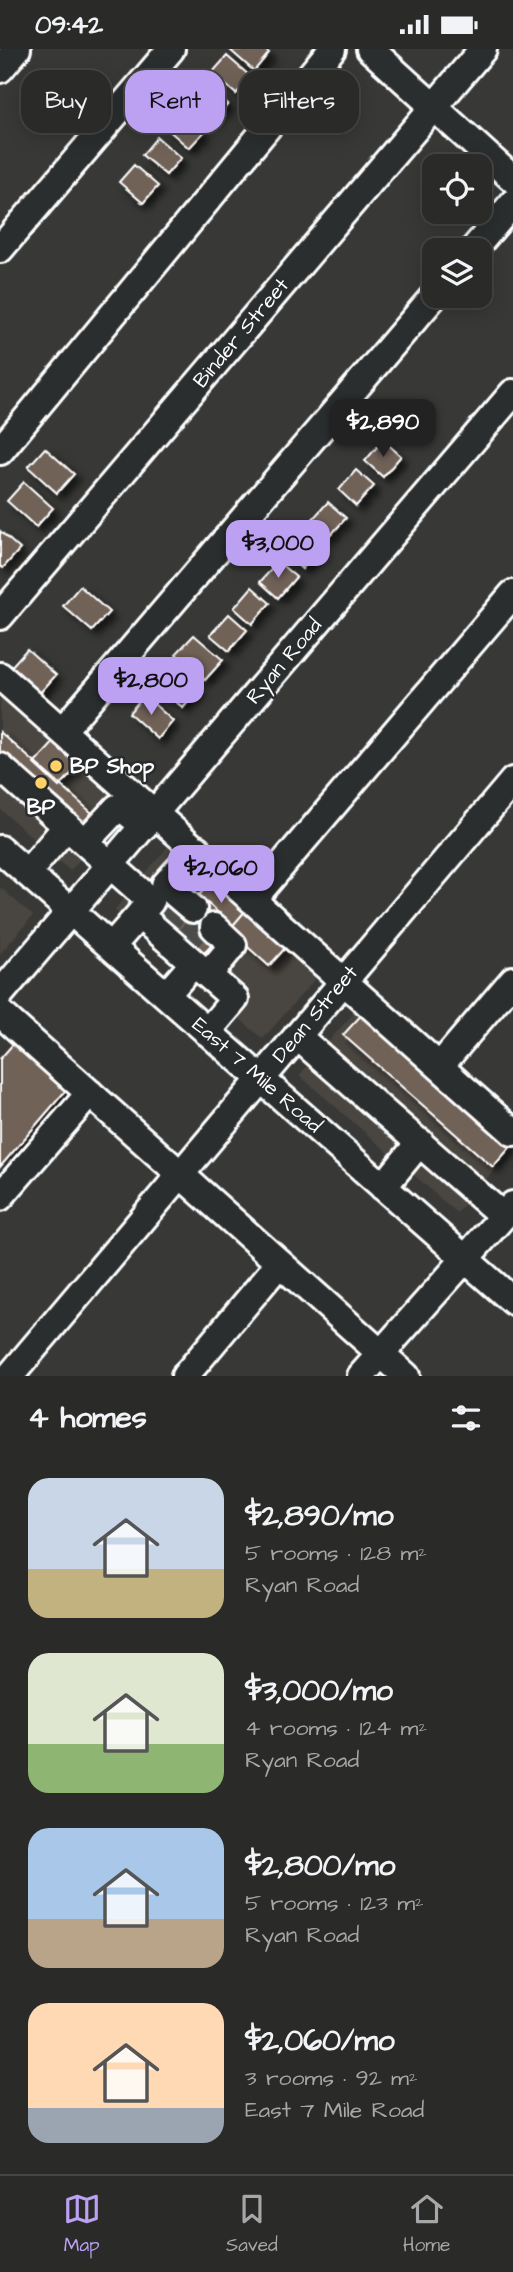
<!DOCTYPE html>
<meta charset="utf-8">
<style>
body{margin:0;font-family:"Architects Daughter",sans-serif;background:#363634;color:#f1f3f6;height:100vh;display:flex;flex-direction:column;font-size:26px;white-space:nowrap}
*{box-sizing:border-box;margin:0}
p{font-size:23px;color:#a5a7a8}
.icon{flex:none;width:38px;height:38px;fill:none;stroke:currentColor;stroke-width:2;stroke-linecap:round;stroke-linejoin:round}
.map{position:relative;height:1327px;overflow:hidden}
.panel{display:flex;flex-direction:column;background:#2a2a28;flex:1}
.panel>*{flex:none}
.guide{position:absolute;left:21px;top:21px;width:472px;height:63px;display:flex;gap:14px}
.fabs{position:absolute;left:422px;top:105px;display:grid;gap:14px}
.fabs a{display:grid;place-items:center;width:70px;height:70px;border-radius:14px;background:#2a2a28;box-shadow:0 4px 18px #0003,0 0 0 2px #464645;font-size:35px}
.price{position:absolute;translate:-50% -60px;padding:0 16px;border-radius:14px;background:#bca0f2;color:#111;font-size:23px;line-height:46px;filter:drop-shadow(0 2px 4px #0008)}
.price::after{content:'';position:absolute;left:50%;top:42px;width:21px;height:16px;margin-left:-10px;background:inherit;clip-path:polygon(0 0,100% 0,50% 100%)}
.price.selected{background:#222;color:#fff}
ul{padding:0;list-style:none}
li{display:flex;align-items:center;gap:21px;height:175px;padding:0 28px}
li span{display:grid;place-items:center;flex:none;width:196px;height:140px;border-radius:21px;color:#555}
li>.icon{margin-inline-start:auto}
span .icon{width:84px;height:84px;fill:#fffc;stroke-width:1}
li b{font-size:30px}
h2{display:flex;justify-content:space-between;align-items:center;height:84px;padding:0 28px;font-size:30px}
.chip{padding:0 24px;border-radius:21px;background:#2a2a28;box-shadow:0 4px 18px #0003,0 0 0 2px #464645;font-size:24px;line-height:63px}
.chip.selected{background:#bca0f2;color:#111}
.status{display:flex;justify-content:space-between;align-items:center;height:49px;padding:0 35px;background:#2a2a28;direction:ltr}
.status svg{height:19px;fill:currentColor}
.menu{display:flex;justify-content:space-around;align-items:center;height:98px;border-top:2px solid #464645;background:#2a2a28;font-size:19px;color:#a5a7a8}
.menu a{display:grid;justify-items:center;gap:4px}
.menu .selected{color:#bca0f2}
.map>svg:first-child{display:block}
.built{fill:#494540}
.building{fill:#716258;stroke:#fff;stroke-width:2;filter:url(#shadow)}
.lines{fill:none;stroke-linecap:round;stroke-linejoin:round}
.minor-tunnel{stroke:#4c4c4a;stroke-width:26;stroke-dasharray:26 13;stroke-linecap:butt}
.minor-casing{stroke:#fff;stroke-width:32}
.minor{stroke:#2a2d2e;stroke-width:26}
.poi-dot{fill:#ffd166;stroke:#2a2d2e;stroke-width:2.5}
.labels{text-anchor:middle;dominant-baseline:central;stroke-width:5;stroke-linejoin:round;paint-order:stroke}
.street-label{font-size:21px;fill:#fff;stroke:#2a2d2e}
.poi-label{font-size:21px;font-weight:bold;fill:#fff;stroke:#2a2d2e;text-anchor:start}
</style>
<div class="status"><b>09:42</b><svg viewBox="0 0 49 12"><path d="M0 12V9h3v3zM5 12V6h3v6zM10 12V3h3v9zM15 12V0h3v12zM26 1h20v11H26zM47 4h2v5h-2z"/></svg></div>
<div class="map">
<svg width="513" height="1327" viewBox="0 0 513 1327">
<defs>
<filter id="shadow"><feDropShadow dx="6" dy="6" stdDeviation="3.5" flood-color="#0009"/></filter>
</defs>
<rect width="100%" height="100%" fill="#383836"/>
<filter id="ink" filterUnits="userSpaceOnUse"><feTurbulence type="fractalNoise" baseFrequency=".0143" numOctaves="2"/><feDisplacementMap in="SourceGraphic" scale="14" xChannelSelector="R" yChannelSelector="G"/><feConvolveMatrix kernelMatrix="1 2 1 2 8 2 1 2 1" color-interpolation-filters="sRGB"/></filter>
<g filter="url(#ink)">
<path class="built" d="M0,640L129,754L70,822L0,760Z
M172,793L321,923L263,990L114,861Z
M0,838L33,867L0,905Z
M358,959L513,1095V1099L457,1164L299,1026Z"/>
<path class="building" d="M264,0L269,4L254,22L230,1Z
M227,7L251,28L236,45L212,24Z
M204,34L228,55L212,72L189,52Z
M181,61L205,82L189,99L166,79Z
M157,88L181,109L166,126L142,106Z
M134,116L158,137L143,154L119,133Z
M383,391L401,407L383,428L365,412Z
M45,399L74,425L57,444L28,418Z
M356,421L374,437L356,457L339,441Z
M24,433L53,459L36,478L7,452Z
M328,453L346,469L328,489L310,473Z
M0,482L20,500L3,519L0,517Z
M302,484L320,500L302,520L284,504Z
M278,513L296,528L278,549L260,533Z
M80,537L109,563L92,582L63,557Z
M252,538L270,554L252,575L234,559Z
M229,565L247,581L229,602L210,586Z
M194,586L223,611L205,631L176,605Z
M27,600L56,626L39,645L10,619Z
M170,615L199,641L183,659L154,633Z
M144,646L173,672L158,690L129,664Z
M0,683L100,771L85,788L0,713Z
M56,691L81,714L59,738L34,715Z
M213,830L247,860L229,881L195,851Z
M162,846L186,868L203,850L223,868L208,886L215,892L200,909L147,862Z
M246,861L287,897L269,917L229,881Z
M365,962L513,1095L493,1118L343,986Z
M14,994L67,1040L0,1118V1010Z"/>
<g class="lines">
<path class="minor-tunnel" d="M163,877L177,860
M184,895L205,870"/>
<g class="minor-casing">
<path id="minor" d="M370,0L513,130
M0,20L17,0
M0,200L171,0
M473,201L513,154
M0,402L332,0
M0,567L483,0
M0,627L513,1083
M62,682L434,247
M0,718L151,852L139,866
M85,793L117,759L123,760L144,777
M0,800L513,1252
M27,824L67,777
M253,850L513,545
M193,860L165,836L197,800
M111,898L139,866L194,914
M208,926L233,896L214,878
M0,945L513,344
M166,946L194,914L235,950L207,983
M0,964L406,1327
M297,987L503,1167
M440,1017L513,931
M383,1138L420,1093
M0,1148L90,1044
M10,1327L513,732
M185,1327L278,1216
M361,1327L513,1156"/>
</g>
<use href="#minor" class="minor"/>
</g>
</g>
<g class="poi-dot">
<circle cx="56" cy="717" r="7"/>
<circle cx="41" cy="734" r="7"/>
</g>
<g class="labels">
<g class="street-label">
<text transform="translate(241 284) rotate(-50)">Binder Street</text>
<text transform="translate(284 612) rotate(-50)">Ryan Road</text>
<text transform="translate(315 965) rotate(-50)">Dean Street</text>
<text transform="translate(257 1026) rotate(41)">East 7 Mile Road</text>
</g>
<g class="poi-label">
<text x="70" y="717">BP Shop</text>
<text x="41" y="758" text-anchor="middle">BP</text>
</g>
</g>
</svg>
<div class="fabs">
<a><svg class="icon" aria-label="locate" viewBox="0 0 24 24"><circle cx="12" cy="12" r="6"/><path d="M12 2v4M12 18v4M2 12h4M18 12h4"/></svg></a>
<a><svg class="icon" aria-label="layers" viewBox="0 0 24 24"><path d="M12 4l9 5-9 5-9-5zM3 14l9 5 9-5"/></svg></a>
</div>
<b class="price selected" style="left:383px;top:410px">$2,890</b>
<b class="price" style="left:278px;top:531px">$3,000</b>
<b class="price" style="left:151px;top:668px">$2,800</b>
<b class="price" style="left:221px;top:856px">$2,060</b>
<div class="guide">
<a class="chip">Buy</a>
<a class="chip selected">Rent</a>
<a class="chip">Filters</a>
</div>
</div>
<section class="panel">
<h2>4 homes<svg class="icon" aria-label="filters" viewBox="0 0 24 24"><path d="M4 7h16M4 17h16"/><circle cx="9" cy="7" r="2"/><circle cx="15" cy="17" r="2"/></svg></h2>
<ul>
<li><span style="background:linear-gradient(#c9d6e8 65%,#c2b280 0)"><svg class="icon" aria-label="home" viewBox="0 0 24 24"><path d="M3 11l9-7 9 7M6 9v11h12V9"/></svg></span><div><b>$2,890/mo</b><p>5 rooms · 128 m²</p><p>Ryan Road</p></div></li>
<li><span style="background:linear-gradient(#dfe7d0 65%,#8fb573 0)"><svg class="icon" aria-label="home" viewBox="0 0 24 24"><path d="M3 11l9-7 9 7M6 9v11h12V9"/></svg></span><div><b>$3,000/mo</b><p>4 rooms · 124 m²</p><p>Ryan Road</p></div></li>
<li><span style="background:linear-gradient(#a9c7e8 65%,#b9a48a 0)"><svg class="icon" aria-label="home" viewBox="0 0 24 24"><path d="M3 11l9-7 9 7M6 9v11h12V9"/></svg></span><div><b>$2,800/mo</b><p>5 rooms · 123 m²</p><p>Ryan Road</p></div></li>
<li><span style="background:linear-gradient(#ffd9b3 75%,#9aa5b1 0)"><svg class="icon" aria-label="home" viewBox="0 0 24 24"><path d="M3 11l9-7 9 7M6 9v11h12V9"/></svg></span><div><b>$2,060/mo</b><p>3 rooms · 92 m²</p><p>East 7 Mile Road</p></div></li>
</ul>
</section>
<nav class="menu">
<a class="selected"><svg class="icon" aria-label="map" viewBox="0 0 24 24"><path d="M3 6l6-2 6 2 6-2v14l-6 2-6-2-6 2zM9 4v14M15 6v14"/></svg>Map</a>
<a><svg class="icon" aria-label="saved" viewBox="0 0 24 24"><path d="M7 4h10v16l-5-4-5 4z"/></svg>Saved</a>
<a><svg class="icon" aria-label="home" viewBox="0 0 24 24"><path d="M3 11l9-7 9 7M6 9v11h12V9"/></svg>Home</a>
</nav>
